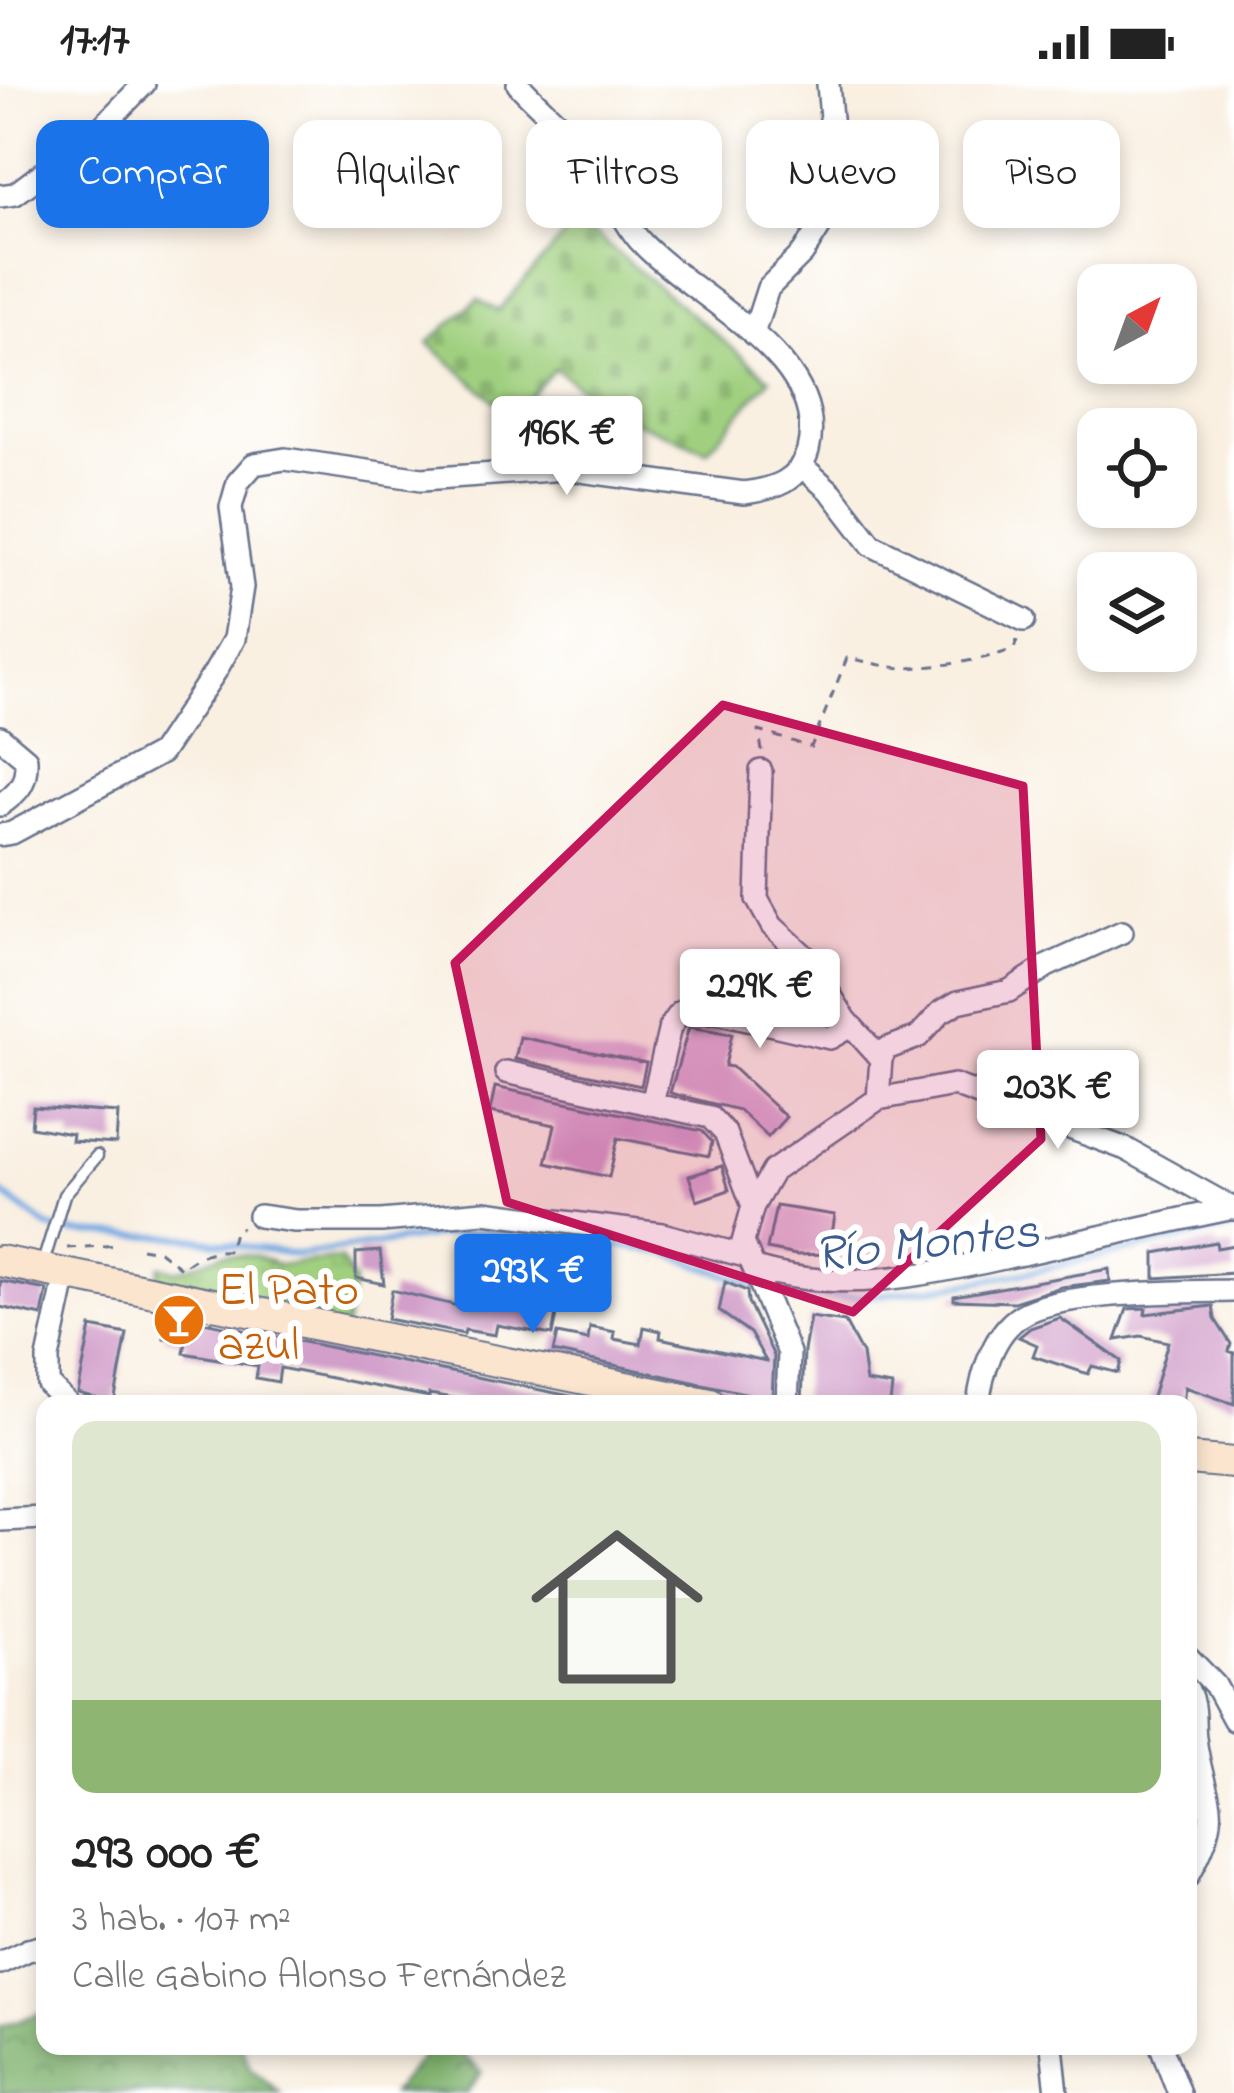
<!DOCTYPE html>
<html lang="es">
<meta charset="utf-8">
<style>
body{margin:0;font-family:"Indie Flower",sans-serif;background:#f6f6f6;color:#222;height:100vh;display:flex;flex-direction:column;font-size:45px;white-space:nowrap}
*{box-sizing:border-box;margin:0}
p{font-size:39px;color:#767676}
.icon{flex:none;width:66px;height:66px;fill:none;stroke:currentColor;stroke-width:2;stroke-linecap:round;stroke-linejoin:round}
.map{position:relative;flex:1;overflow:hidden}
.details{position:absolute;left:36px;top:1311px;width:1161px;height:660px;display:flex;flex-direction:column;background:#fff;border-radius:24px;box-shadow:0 6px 18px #0003}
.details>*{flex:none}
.hud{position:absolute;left:36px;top:36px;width:1164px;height:108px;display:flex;gap:24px}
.needle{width:78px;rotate:41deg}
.fabs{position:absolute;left:1077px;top:180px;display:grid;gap:24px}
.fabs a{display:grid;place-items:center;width:120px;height:120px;border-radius:24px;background:#fff;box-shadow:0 6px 18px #0003;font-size:60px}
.price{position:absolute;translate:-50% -102px;padding:0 27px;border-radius:12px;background:#fff;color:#222;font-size:39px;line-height:78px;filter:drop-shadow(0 3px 6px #0008)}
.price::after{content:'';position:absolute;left:50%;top:72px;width:36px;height:27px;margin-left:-18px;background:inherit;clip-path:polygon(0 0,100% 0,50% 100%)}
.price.active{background:#1a73e8;color:#fff}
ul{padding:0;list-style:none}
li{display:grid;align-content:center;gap:24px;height:636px;padding:0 36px}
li+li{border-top:3px solid #e0e0e0}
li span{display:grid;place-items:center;height:372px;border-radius:24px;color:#555}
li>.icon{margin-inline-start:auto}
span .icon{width:216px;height:216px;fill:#fffc;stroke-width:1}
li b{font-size:51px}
.chip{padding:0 42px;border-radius:24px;background:#fff;box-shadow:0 6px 18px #0003;font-size:42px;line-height:108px}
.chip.active{background:#1a73e8;color:#fff}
.status{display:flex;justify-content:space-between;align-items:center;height:84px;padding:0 60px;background:#fff;direction:ltr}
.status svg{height:33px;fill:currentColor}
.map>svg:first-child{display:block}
.grass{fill:url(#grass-tufts);stroke:#5e806e;stroke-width:3}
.forest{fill:url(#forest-crowns);stroke:#4e7066;stroke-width:3}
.cemetery{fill:url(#cemetery-stones);stroke:#5e806e;stroke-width:3}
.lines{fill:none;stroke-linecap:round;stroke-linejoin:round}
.stream{stroke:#77abe4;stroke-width:6}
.building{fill:#d29fca}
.lane-casing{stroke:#69738c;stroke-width:15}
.street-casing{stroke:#69738c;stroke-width:26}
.secondary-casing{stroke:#69738c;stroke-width:34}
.path{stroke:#69738c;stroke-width:3;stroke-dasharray:9 9;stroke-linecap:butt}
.lane{stroke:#fff;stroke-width:10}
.street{stroke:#fff;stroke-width:21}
.secondary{stroke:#fbe5cf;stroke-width:30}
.marked{fill:#c2185b;fill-opacity:0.2;stroke:#c2185b;stroke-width:9;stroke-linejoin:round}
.labels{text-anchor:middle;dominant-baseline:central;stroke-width:12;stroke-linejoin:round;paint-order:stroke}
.food-label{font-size:48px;fill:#c56008;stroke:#fff;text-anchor:start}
.water-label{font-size:51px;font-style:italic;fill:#3b5a8d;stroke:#fff}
</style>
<div class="status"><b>17:17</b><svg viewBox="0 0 49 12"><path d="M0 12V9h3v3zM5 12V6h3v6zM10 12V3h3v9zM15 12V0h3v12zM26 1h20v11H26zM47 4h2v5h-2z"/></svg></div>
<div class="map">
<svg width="1234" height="2009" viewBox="0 0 1234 2009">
<defs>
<pattern id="grass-tufts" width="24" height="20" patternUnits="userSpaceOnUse" patternTransform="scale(3)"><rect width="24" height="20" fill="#a0d07f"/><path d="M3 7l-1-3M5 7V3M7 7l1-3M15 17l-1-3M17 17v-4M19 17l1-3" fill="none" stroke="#89b370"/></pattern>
<pattern id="forest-crowns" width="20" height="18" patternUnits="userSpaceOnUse" patternTransform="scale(3)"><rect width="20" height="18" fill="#80b26e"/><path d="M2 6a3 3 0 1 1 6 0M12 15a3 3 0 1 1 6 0" fill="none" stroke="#68915e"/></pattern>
<pattern id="cemetery-stones" width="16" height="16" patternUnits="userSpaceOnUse" patternTransform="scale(3)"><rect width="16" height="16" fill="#a0d07f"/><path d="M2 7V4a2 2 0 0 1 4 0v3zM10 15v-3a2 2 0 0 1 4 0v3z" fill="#89b370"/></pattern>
</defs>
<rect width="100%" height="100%" fill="#fff"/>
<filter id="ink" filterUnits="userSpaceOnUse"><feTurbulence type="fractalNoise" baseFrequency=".00833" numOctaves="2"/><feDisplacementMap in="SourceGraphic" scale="24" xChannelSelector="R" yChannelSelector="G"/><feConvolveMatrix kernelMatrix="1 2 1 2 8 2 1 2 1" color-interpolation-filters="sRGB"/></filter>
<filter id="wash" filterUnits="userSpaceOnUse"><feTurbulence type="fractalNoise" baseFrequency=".004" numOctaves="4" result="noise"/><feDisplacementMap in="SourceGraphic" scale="48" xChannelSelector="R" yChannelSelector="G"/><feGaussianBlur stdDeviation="2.7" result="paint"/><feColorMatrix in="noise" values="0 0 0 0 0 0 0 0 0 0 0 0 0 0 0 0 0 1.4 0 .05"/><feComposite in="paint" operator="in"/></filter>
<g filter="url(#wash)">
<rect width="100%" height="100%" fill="#f9f0e2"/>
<path class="grass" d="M223,1170L255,1172L279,1181L340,1175L354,1198L344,1247L155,1209L160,1182L176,1187Z"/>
<path class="forest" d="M45,1928V1962H242L250,1984L281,2009H0V1942Z
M430,1962H453L482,1988L466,2009H392Z"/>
<path class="cemetery" d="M577,136L770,295L707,367L608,326L555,284L512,332L428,259L478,215L498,227Z"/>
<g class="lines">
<path class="stream" d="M0,1108L49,1144L78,1149L185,1153L299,1171L443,1151L507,1148L555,1152L667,1169L754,1201
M767,1204C822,1219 876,1212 933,1204C1034,1191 1133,1163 1234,1145"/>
</g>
<g id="blocks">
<path class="building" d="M689,943L732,950L725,982L732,983L786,1033L768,1053L739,1026L670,1009Z
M520,953L646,979L641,1002L515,975Z
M495,1003L702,1047L712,1058L709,1072L618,1054L609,1093L546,1079L555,1041L490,1028Z
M33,1023L118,1029L116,1060L71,1057L72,1050L31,1043Z
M722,1082L729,1106L697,1117L689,1092Z
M776,1122L835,1131L829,1170L796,1171L767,1165Z
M1216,1158L1217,1164L1234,1161V1189L1155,1194V1169Z
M380,1167L384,1200L356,1194V1169Z
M519,1170L566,1179L552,1251L497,1241L495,1251L465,1246L464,1250L387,1235L392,1206L470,1225L473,1202L512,1208Z
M1109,1185L1110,1197L1061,1203L1014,1218L954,1216V1212Z
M0,1197L47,1206L42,1232L0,1223Z
M725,1198L747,1207L748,1218L774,1272L772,1315L553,1268L557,1250L588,1256L590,1243L615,1248L614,1255L641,1260L644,1243L661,1247L660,1254L766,1277L750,1249L719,1227Z
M1213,1222L1215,1235L1231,1260L1229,1267L1234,1269V1320L1185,1303L1183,1320H1150L1168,1258L1141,1252L1116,1256L1127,1225L1146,1224L1145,1230Z
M169,1231L575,1313L574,1320H492L429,1310V1313L280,1284L278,1298L256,1294L258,1282L184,1269L186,1258L164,1254Z
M810,1233L845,1238L862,1270L866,1298L892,1302L890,1320H802L804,1267Z
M1060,1234L1121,1277L1118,1289L1092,1282L1088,1290L1033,1272L1037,1261L1019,1253L1030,1244Z
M91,1243L127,1250L114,1319L78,1309Z"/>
</g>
</g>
<g filter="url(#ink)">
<use href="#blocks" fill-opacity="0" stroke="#69738c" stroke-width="3"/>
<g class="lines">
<g class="lane-casing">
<path id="lane" d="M42,1182L64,1111L97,1072"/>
</g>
<g class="street-casing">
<path id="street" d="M0,112L15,110L95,50L144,0
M753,250L768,204L803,169L827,131L833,56L828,0
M801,381L832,409L872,461L1024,536
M0,653L26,675C27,699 19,708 0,721
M761,687L757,815L772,842L808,875L846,936L881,975
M0,751L12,749L161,669L215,588L234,555L242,503L231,423L238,398L254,380L285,375L422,395L566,385L744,409C774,405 799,398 808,366C831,275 695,215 643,160C622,139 612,105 595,81C575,51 542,27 518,0
M506,988L710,1033L725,1049L753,1122
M878,1015L881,975L886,965L918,953L941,928L958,918L1009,907L1047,882L1122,848
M652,1020L670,943L681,928H717L830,954L844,946L846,936
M259,1132L295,1137H381L484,1128L662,1150L749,1173
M755,1184C846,1212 937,1188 1027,1169C1096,1154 1165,1138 1234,1124
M66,1191L48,1274V1300L68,1320
M787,1320L789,1269L743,1158L753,1122L773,1087L878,1015L954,1001L1126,1065L1234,1125
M978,1320C982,1290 993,1248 1022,1231C1060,1207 1186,1208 1234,1207
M0,1436L45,1434
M1188,1573L1215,1601L1234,1636
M1188,1606C1196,1623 1193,1636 1195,1654C1204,1726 1228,1718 1188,1792
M0,1879L28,1866L45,1862
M1052,1962L1057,2009
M1161,1962L1179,2009"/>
</g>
<g class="secondary-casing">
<path id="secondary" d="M0,1177L710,1320
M1188,1375L1234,1379"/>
</g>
<path class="path" d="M762,667L759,647L811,663L847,574C866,577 887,584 906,584C937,583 986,576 1014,565L1017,556
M67,1164L119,1161
M141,1164L159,1167L182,1185C190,1173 215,1165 229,1167L234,1148L242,1143"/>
<use href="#lane" class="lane"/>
<use href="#street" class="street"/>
<use href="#secondary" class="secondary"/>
</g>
</g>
<path class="marked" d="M723,621L1023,702L1041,1055L853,1228L507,1118L455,879Z"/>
<defs>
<g id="bar-disc" transform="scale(2.7)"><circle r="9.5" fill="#e8710a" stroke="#fff"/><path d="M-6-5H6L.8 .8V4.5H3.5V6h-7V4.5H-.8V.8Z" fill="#fff"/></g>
</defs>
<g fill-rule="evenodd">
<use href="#bar-disc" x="179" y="1236"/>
</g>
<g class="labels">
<g class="food-label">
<text x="218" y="1208">El Pato<tspan x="218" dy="55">azul</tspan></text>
</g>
<g class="water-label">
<text transform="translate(927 1161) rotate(-6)">Río Montes</text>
</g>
</g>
</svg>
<div class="fabs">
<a><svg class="needle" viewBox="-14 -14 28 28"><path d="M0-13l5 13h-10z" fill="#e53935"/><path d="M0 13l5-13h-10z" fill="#767676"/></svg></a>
<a><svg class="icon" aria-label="locate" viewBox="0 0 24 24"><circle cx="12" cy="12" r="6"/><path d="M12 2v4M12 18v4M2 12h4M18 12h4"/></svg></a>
<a><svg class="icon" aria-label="layers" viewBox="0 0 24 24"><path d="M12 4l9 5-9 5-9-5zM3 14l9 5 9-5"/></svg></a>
</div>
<b class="price" style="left:567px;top:414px">196K €</b>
<b class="price" style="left:760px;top:967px">229K €</b>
<b class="price" style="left:1058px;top:1068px">203K €</b>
<b class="price active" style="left:533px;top:1252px">293K €</b>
<div class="hud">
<a class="chip active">Comprar</a>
<a class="chip">Alquilar</a>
<a class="chip">Filtros</a>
<a class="chip">Nuevo</a>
<a class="chip">Piso</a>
</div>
<section class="details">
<ul>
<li><span style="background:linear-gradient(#dfe7d0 75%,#8fb573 0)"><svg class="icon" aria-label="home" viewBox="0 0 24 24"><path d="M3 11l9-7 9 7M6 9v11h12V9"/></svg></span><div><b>293 000 €</b><p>3 hab. · 107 m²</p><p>Calle Gabino Alonso Fernández</p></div></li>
</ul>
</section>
</div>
